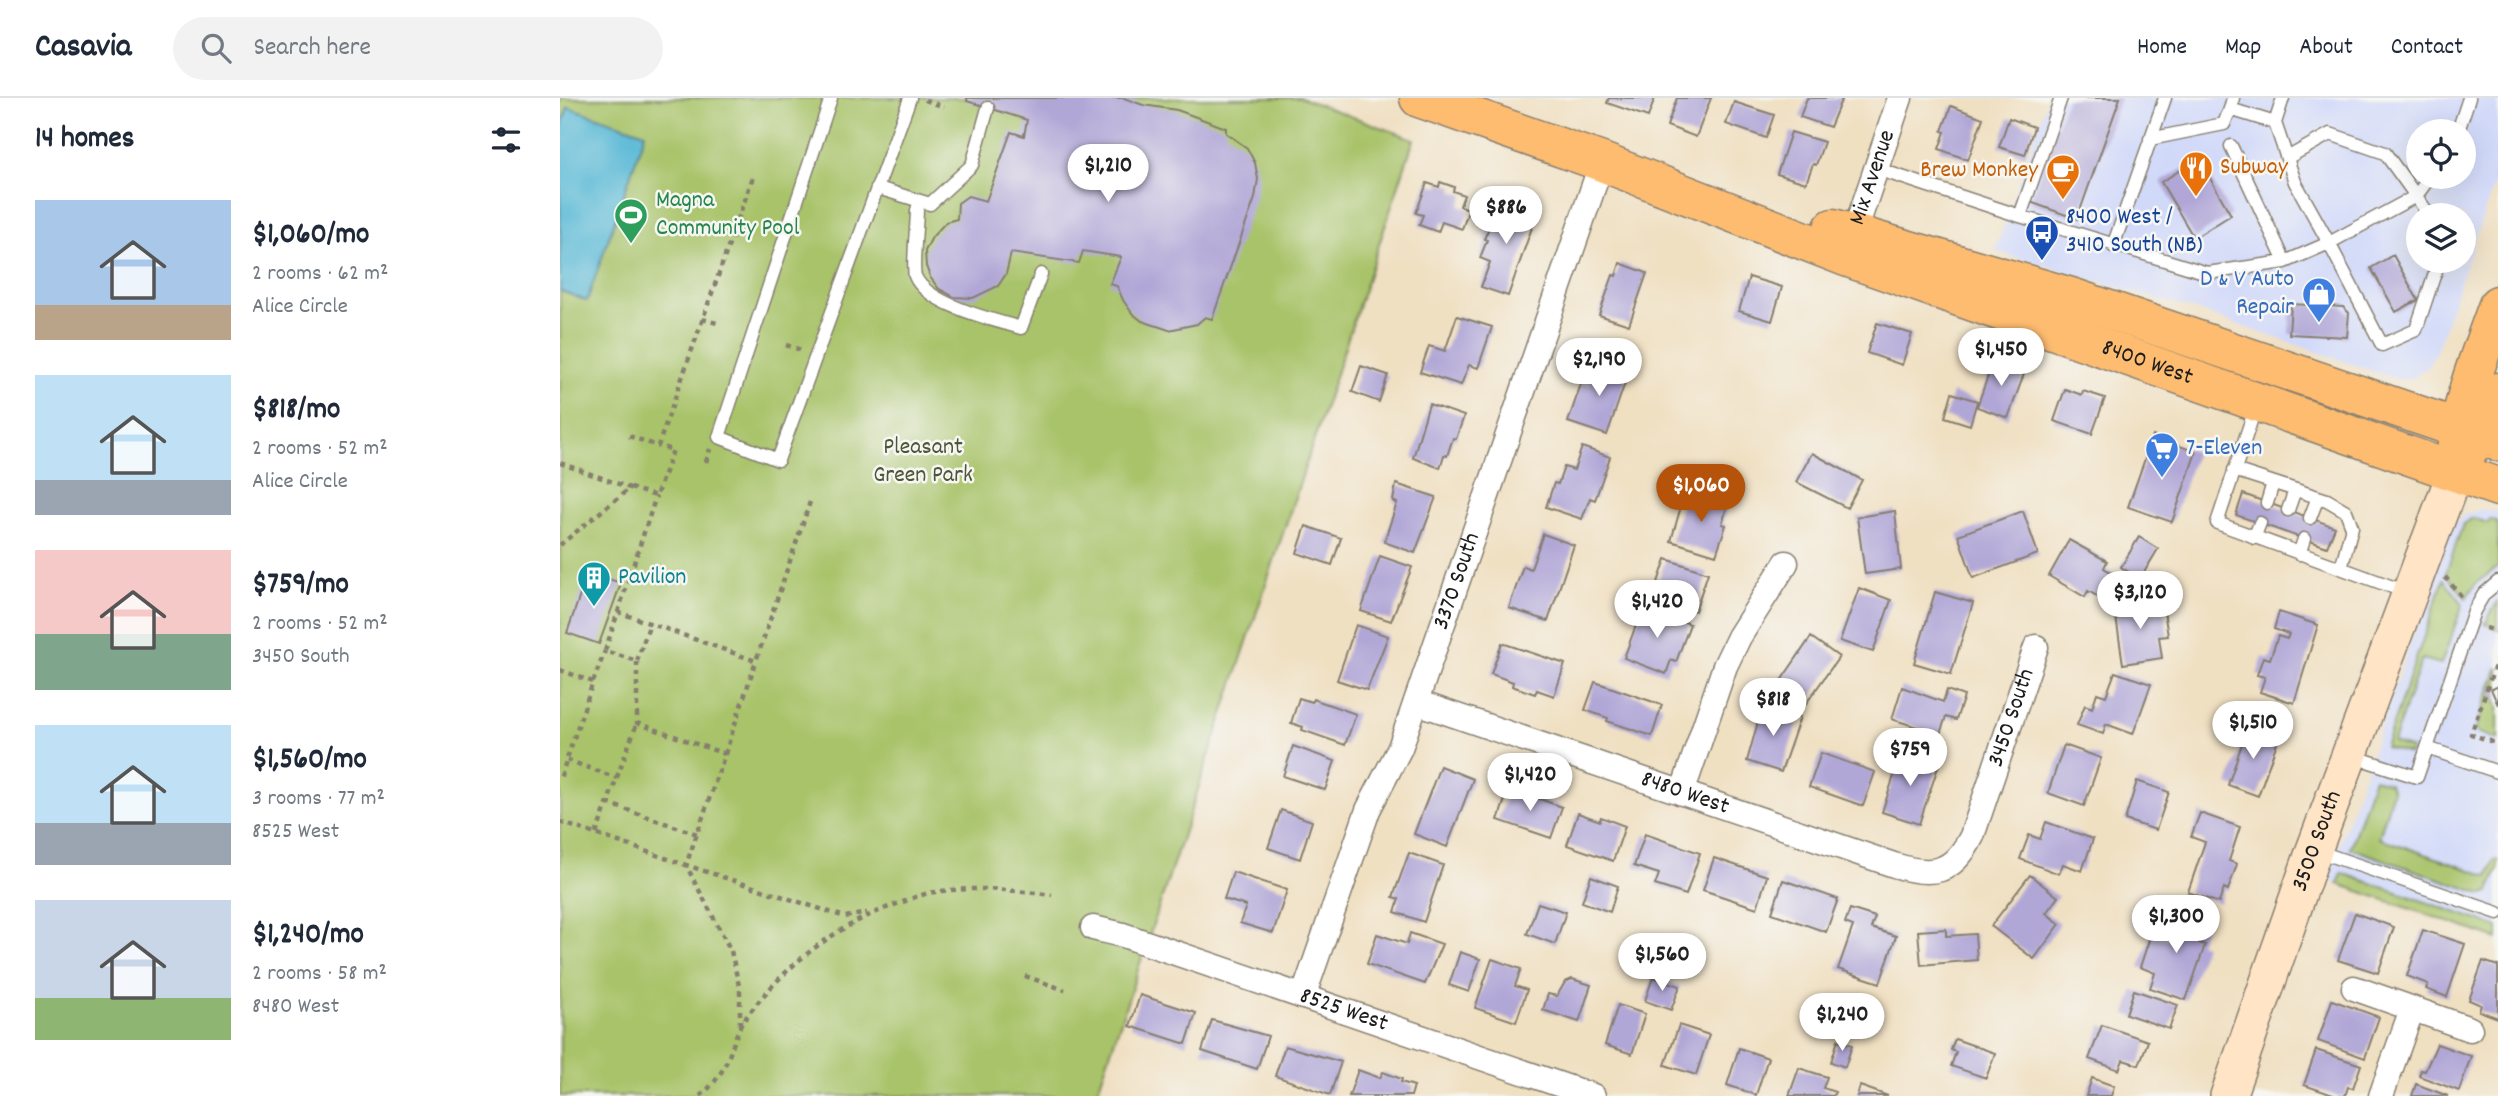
<!DOCTYPE html>
<meta charset="utf-8">
<style>
body{margin:0;font-family:Dekko,sans-serif;background:#f2f2f3;color:#1f2937;height:100vh;display:flex;flex-direction:column;font-size:26px;white-space:nowrap}
*{box-sizing:border-box;margin:0}
p{font-size:23px;color:#747a83}
.icon{flex:none;width:38px;height:38px;fill:none;stroke:currentColor;stroke-width:2;stroke-linecap:round;stroke-linejoin:round}
.map{position:relative;flex:1;overflow:hidden}
.side{display:flex;flex-direction:column;background:#fff;width:560px}
.side>*{flex:none}
.fabs{position:absolute;left:1846px;top:21px;display:grid;gap:14px}
.fabs a{display:grid;place-items:center;width:70px;height:70px;border-radius:50%;background:#fff;box-shadow:0 7px 28px #0002;font-size:35px}
.price{position:absolute;translate:-50% -60px;padding:0 16px;border-radius:24px;background:#fff;color:#222;font-size:23px;line-height:46px;filter:drop-shadow(0 2px 4px #0008)}
.price::after{content:'';position:absolute;left:50%;top:42px;width:21px;height:16px;margin-left:-10px;background:inherit;clip-path:polygon(0 0,100% 0,50% 100%)}
.price.active{background:#b45309;color:#fff}
ul{padding:0;list-style:none}
li{display:flex;align-items:center;gap:21px;height:175px;padding:0 35px}
li span{display:grid;place-items:center;flex:none;width:196px;height:140px;border-radius:0px;color:#555}
li>.icon{margin-inline-start:auto}
span .icon{width:84px;height:84px;fill:#fffc;stroke-width:1}
li b{font-size:30px}
h2{display:flex;justify-content:space-between;align-items:center;height:84px;padding:0 35px;font-size:30px}
header{display:flex;align-items:center;gap:42px;box-sizing:border-box;height:98px;padding:0 35px;background:#fff;border-bottom:2px solid #e0e1e3}
header strong{font-size:33px}
nav{display:flex;gap:38px;margin-inline-start:auto;font-size:24px}
.search{width:490px;height:63px;background:#f2f2f3;display:flex;align-items:center;gap:18px;box-sizing:border-box;padding:0 24px;border-radius:38px;color:#747a83;font-size:26px}
main{display:flex;flex:1;min-height:0}
.map>svg:first-child{display:block}
.built{fill:#d1d9f9;fill-rule:evenodd}
.green{fill:#a8c369;stroke:#627042;stroke-width:2}
.water{fill:#57b8d5;stroke:#3a6a78;stroke-width:2}
.building{fill:#b1a7d7}
.lines{fill:none;stroke-linecap:round;stroke-linejoin:round}
.lane-casing{stroke:#867e6f;stroke-width:15}
.street-casing{stroke:#867e6f;stroke-width:27}
.secondary-casing{stroke:#867e6f;stroke-width:38}
.primary-casing{stroke:#867e6f;stroke-width:41}
.path{stroke:#867e6f;stroke-width:4.5;stroke-dasharray:5 5;stroke-linecap:butt}
.lane{stroke:#fff;stroke-width:12}
.street{stroke:#fff;stroke-width:24}
.secondary{stroke:#ffe4c6;stroke-width:35}
.primary{stroke:#febc70;stroke-width:38}
.labels{text-anchor:middle;dominant-baseline:central;stroke-width:5;stroke-linejoin:round;paint-order:stroke}
.food-label{font-size:24px;fill:#c56008;stroke:#f6f6f2;text-anchor:start}
.street-label{font-size:24px;fill:#1c1c1c;stroke:#f6f6f2}
.leisure-label{font-size:24px;fill:#27864d;stroke:#f6f6f2;text-anchor:start}
.transit-label{font-size:24px;fill:#164399;stroke:#f6f6f2;text-anchor:start}
.shop-label{font-size:24px;fill:#366cbe;stroke:#f6f6f2;text-anchor:end}
.park-label{font-size:24px;fill:#4d5637;stroke:#f6f6f2}
.culture-label{font-size:24px;fill:#0d838f;stroke:#f6f6f2;text-anchor:start}
</style>
<header>
<strong>Casavia</strong>
<div class="search"><svg class="icon" aria-label="search" viewBox="0 0 24 24"><circle cx="10" cy="10" r="6"/><path d="M15 15l6 6"/></svg>Search here</div>
<nav><a>Home</a><a>Map</a><a>About</a><a>Contact</a></nav>
</header>
<main>
<section class="side">
<h2>14 homes<svg class="icon" aria-label="filters" viewBox="0 0 24 24"><path d="M4 7h16M4 17h16"/><circle cx="9" cy="7" r="2"/><circle cx="15" cy="17" r="2"/></svg></h2>
<ul>
<li><span style="background:linear-gradient(#a9c7e8 75%,#b9a48a 0)"><svg class="icon" aria-label="home" viewBox="0 0 24 24"><path d="M3 11l9-7 9 7M6 9v11h12V9"/></svg></span><div><b>$1,060/mo</b><p>2 rooms · 62 m²</p><p>Alice Circle</p></div></li>
<li><span style="background:linear-gradient(#bfe0f5 75%,#9aa5b1 0)"><svg class="icon" aria-label="home" viewBox="0 0 24 24"><path d="M3 11l9-7 9 7M6 9v11h12V9"/></svg></span><div><b>$818/mo</b><p>2 rooms · 52 m²</p><p>Alice Circle</p></div></li>
<li><span style="background:linear-gradient(#f6c9c9 60%,#7fa58c 0)"><svg class="icon" aria-label="home" viewBox="0 0 24 24"><path d="M3 11l9-7 9 7M6 9v11h12V9"/></svg></span><div><b>$759/mo</b><p>2 rooms · 52 m²</p><p>3450 South</p></div></li>
<li><span style="background:linear-gradient(#bfe0f5 70%,#9aa5b1 0)"><svg class="icon" aria-label="home" viewBox="0 0 24 24"><path d="M3 11l9-7 9 7M6 9v11h12V9"/></svg></span><div><b>$1,560/mo</b><p>3 rooms · 77 m²</p><p>8525 West</p></div></li>
<li><span style="background:linear-gradient(#c9d6e8 70%,#8fb573 0)"><svg class="icon" aria-label="home" viewBox="0 0 24 24"><path d="M3 11l9-7 9 7M6 9v11h12V9"/></svg></span><div><b>$1,240/mo</b><p>2 rooms · 58 m²</p><p>8480 West</p></div></li>
</ul>
</section>
<div class="map">
<svg width="1938" height="998" viewBox="0 0 1938 998">
<rect width="100%" height="100%" fill="#f6f6f2"/>
<filter id="ink" filterUnits="userSpaceOnUse"><feTurbulence type="fractalNoise" baseFrequency=".0143" numOctaves="2"/><feDisplacementMap in="SourceGraphic" scale="14" xChannelSelector="R" yChannelSelector="G"/><feConvolveMatrix kernelMatrix="1 2 1 2 8 2 1 2 1" color-interpolation-filters="sRGB"/></filter>
<filter id="wash" filterUnits="userSpaceOnUse"><feTurbulence type="fractalNoise" baseFrequency=".00686" numOctaves="4" result="noise"/><feDisplacementMap in="SourceGraphic" scale="28" xChannelSelector="R" yChannelSelector="G"/><feGaussianBlur stdDeviation="1.57" result="paint"/><feColorMatrix in="noise" values="0 0 0 0 0 0 0 0 0 0 0 0 0 0 0 0 0 1.4 0 .05"/><feComposite in="paint" operator="in"/></filter>
<g filter="url(#wash)">
<rect width="100%" height="100%" fill="#f0e0c2"/>
<path class="built" d="M1488,0H1938V75L1876,254L1868,269L1853,280L1844,282L1832,280L1638,213L1435,153ZM1858,33H1904V79H1858ZM1858,117H1904V163H1858Z
M1923,411L1938,414V841L1767,782L1890,433L1894,426L1905,416Z"/>
<path class="green" d="M0,0H741L854,41L536,998H0Z
M1913,420L1928,425L1930,421L1938,424V469L1916,485L1906,500L1886,475L1903,426Z
M1884,481L1903,506L1881,566L1862,561L1833,644L1851,651L1849,656L1825,649Z
M1938,502V531L1925,526Z
M1938,569V588L1932,591L1938,608V642L1915,633Z
M1814,680L1829,685L1833,692L1819,740L1928,778L1934,762H1938V772L1929,794L1923,796L1790,750Z
M1782,775L1938,829V841L1778,786Z"/>
<path class="water" d="M8,9L85,35L27,203L0,193V33Z"/>
<g id="blocks">
<path class="building" d="M407,0H564L583,7L617,12L666,30V35L687,50L695,65L698,81L695,100L652,221L645,219L637,226L609,232L582,223L572,215L563,202L557,188L550,186L561,159L523,153L519,165L451,155L446,176L438,188L413,200L394,199L379,191L370,179L366,168L365,153L372,139L386,124L397,121L398,105L408,98L426,103L451,34L464,38L467,22L407,3Z
M1049,0H1095L1088,19L1047,5Z
M1117,0H1151L1136,39L1107,28Z
M1247,0H1282L1270,29L1240,19Z
M1507,0H1560L1517,121L1470,104Z
M1174,4L1214,17L1206,40L1166,26Z
M1391,8L1423,20L1408,62L1379,51L1385,34L1382,33Z
M1449,20L1474,29L1465,57L1439,49Z
M1231,34L1264,44L1256,67L1253,66L1246,85L1217,76Z
M1639,61L1671,117L1634,140L1601,84Z
M880,84L894,89L893,93L904,97L900,108L909,111L902,131L882,124L878,134L859,127L863,117L856,115L867,85L879,89Z
M941,102L977,115L948,198L921,189L930,164L920,160L927,142L924,141Z
M1833,157L1858,202L1836,214L1811,170Z
M1060,165L1087,175L1069,227L1039,217L1053,177L1056,178Z
M1189,179L1222,189L1212,223L1179,213Z
M1731,206L1783,209L1789,215L1787,239L1729,236Z
M897,218L932,229L918,270L909,267L901,287L860,274L869,248L885,253Z
M1317,225L1352,236L1342,267L1307,255Z
M1435,258L1454,265L1452,271L1464,276L1448,320L1417,309Z
M1037,262L1069,273L1047,337L1008,324L1022,283L1029,286Z
M801,268L828,277L819,304L792,294Z
M1505,291L1522,297L1523,293L1545,300L1532,336L1494,323Z
M1392,295L1417,303L1410,327L1385,319Z
M869,306L904,318L896,341L893,340L887,358L884,357L880,370L853,360Z
M1593,338L1636,354L1612,424L1568,409Z
M1022,349L1050,359L1035,402L1030,400L1022,421L986,409L994,385L998,386L1004,369L1014,372Z
M1252,355L1302,382L1287,410L1236,384Z
M836,386L876,399L855,455L824,444L837,405L833,403Z
M1148,396L1169,403L1162,426L1166,427L1156,457L1111,443L1124,398L1145,405Z
M1683,396L1775,429L1767,449L1676,417Z
M1335,413L1341,471L1305,476L1297,419Z
M1463,413L1478,456L1413,480L1398,437Z
M746,428L781,440L772,467L737,455Z
M983,436L1014,447L988,523L949,510L963,468L971,471Z
M1579,439L1598,451L1580,481L1561,469Z
M1509,442L1547,463L1544,470L1554,476L1540,500L1528,493L1525,499L1489,478Z
M820,458L852,469L831,523L801,513Z
M1106,461L1148,475L1135,513L1093,499Z
M28,474L61,485L39,546L7,535Z
M1299,490L1331,502L1313,554L1280,543Z
M1375,494L1413,505L1391,576L1354,565Z
M1588,500L1590,515L1604,513L1608,538L1599,539L1602,560L1563,566L1554,506Z
M1083,508L1130,526L1116,564L1111,562L1106,576L1064,560Z
M1719,514L1758,527L1734,605L1700,594L1705,579L1697,577L1703,559L1710,561L1718,538L1727,541L1729,536L1714,531Z
M796,527L828,538L807,592L777,582Z
M1251,539L1279,559L1245,607L1218,587Z
M942,545L1005,566L994,598L977,592L975,596L952,588L953,584L931,576Z
M1555,574L1591,586L1573,636L1546,626L1543,636L1517,627L1525,607L1532,610L1537,595L1546,598Z
M1035,584L1102,607L1092,638L1047,623L1048,620L1025,612Z
M1938,588V607L1931,591Z
M1342,589L1383,604L1387,592L1404,598L1396,622L1386,619L1376,647L1356,640L1360,630L1332,621Z
M739,600L752,604L753,601L796,616L785,647L742,632L743,629L731,625Z
M1203,606L1240,619L1221,674L1187,663Z
M1688,628L1719,639L1698,698L1668,687Z
M1504,647L1541,660L1524,708L1488,695Z
M733,648L775,663L765,692L723,678Z
M1342,654L1379,666L1359,726L1322,714Z
M1261,655L1315,674L1303,708L1249,689Z
M880,668L913,681L887,749L854,736Z
M1577,683L1609,694L1596,732L1565,722Z
M949,690L1002,709L991,740L938,722Z
M721,712L752,723L740,761L708,750Z
M1018,715L1040,723L1041,719L1065,728L1053,763L1007,747Z
M1640,715L1680,729L1669,763L1677,766L1668,792L1664,790L1659,805L1628,794L1645,744L1631,739Z
M1486,724L1533,741L1522,773L1503,766L1499,776L1460,761L1469,737L1480,741Z
M1085,736L1140,755L1126,797L1095,787L1099,776L1074,768Z
M849,755L883,767L864,824L835,814L839,801L833,799Z
M1154,760L1207,778L1197,810L1143,792Z
M673,774L727,792L713,835L680,825L686,808L664,801Z
M1470,777L1498,799L1486,815L1500,826L1474,861L1431,828Z
M1031,778L1058,788L1050,814L1022,804Z
M1223,782L1278,801L1266,834L1212,815Z
M978,805L1006,814L995,846L967,836Z
M1290,811L1315,819L1311,830L1336,838L1320,885L1278,871L1293,828L1285,825Z
M1619,811L1648,821L1639,845L1645,847L1626,902L1590,890L1595,875L1580,869L1591,836L1608,841Z
M1795,815L1834,829L1818,875L1778,862Z
M1386,831V838L1415,836L1417,862L1361,867L1358,833Z
M1863,832L1905,846L1887,899L1866,891L1868,886L1847,878Z
M850,835L882,846L865,886L807,866L817,836L847,846Z
M900,854L920,861L909,894L889,887Z
M932,861L961,871L955,888L967,892L956,924L915,910Z
M1923,863L1938,868V920L1919,913L1921,907L1909,902Z
M1093,879L1120,888L1111,912L1085,903Z
M1012,881L1031,887L1019,924L983,912L988,896L997,898L1005,884Z
M1574,892L1618,907L1609,931L1566,916Z
M580,897L636,915L626,946L570,928Z
M1772,902L1819,919L1805,960L1758,943Z
M1058,907L1085,916L1072,956L1045,947Z
M652,922L708,938L697,971L642,953Z
M1119,927L1149,937L1136,977L1105,967Z
M1542,927L1588,943L1579,967L1563,962L1559,972L1529,961Z
M1395,941L1435,955L1426,980L1391,968L1396,954L1391,952Z
M1278,942L1292,947L1285,969L1271,964Z
M1877,946L1911,958L1899,993L1859,978L1861,972L1865,973Z
M725,948L781,964L770,997L715,978Z
M1179,950L1208,960L1196,997L1167,987Z
M1756,952L1801,967L1793,990L1788,989L1785,998H1776L1744,987Z
M1239,970L1267,979L1263,990L1275,994L1273,998H1229Z
M798,972L820,980L823,974L842,981L841,984L854,988L851,998H789Z
M1532,980L1554,988L1551,998H1526Z
M1856,986L1888,998H1852Z
M1300,988L1328,998H1297Z"/>
</g>
</g>
<g filter="url(#ink)">
<use href="#blocks" fill-opacity="0" stroke="#867e6f" stroke-width="2"/>
<g class="lines">
<g class="lane-casing">
<path id="lane" d="M271,0L159,339L218,362L350,0
M1501,0L1460,118L1647,175L1725,164L1769,145L1735,84L1715,25L1723,0
M1673,0L1670,11L1715,25
M1898,33L1909,0
M1590,41L1664,26L1670,11
M1671,48L1725,164
M1727,60L1770,36L1825,55L1856,98L1769,145L1822,247L1856,232L1879,163
M1317,71L1460,118
M318,90L370,106L412,67L428,10
M360,103L357,112C357,125 352,168 355,178C366,206 433,222 461,230L481,176
M1869,117L1856,98L1870,79
M1553,148L1605,0
M1696,308L1657,425L1849,495
M1674,372L1767,402L1786,413L1792,429L1781,470
M1707,405L1713,385
M1728,412L1735,392
M1750,420L1758,399
M1694,440L1700,425
M1739,456L1744,441
M1867,650L1938,674
M1792,658L1857,679L1914,513L1924,496L1938,484
M1754,752L1938,815"/>
</g>
<g class="street-casing">
<g id="street">
<path id="s1" d="M1290,148L1340,0"/>
<path id="s2" d="M856,604L1334,767C1372,779 1393,776 1412,738L1476,549"/>
<path d="M1122,695L1165,568L1179,539L1226,465"/>
<path id="s3" d="M533,830L563,837L1033,998"/>
<path d="M1794,890L1910,931"/>
<path id="s4" d="M743,899L808,712L840,650L1042,64"/>
<path d="M1821,998L1852,911"/>
</g>
</g>
<g class="secondary-casing">
<g id="secondary">
<path id="s5" d="M1668,998L1754,752L1895,374"/>
</g>
</g>
<g class="primary-casing">
<g id="primary">
<path id="s6" d="M859,0L1042,64L1286,159L1938,389"/>
<path d="M1273,130L1511,199L1938,344"/>
<path d="M1896,355C1900,304 1921,255 1938,207"/>
<path d="M1907,355L1938,294"/>
</g>
</g>
<path class="path" d="M365,2L384,9
M142,221L157,225
M226,247L241,252
M69,338L98,348L194,76
M146,364L150,351
M0,365L70,390L0,447
M70,390L96,398L113,352L98,348
M1885,479L1902,499
M58,514L96,398
M1926,530L1938,534
M1938,559L1911,636L1938,646
M77,563L90,525
M0,572L33,584L0,681
M33,584L45,553
M165,656L196,563
M7,662L57,680
M47,705L137,736
M0,724L126,767L165,656L77,625V563L45,553L58,514L196,563L251,401
M36,736L77,625
M465,878L505,892
M180,927V892L171,853L126,767L285,819L307,815
M140,998C152,989 163,974 168,960C173,949 176,935 182,925C222,869 275,827 340,805C351,801 364,795 375,794C415,788 453,792 492,797"/>
<use href="#lane" class="lane"/>
<use href="#street" class="street"/>
<use href="#secondary" class="secondary"/>
<use href="#primary" class="primary"/>
</g>
</g>
<defs>
<g id="restaurant-pin" transform="scale(1.75)"><path d="M0 17L-7.5 6A9.5 9.5 0 1 1 7.5 6Z" fill="#e8710a" stroke="#f6f6f2"/><path d="M-5-6h1v4h1v-4h1v4h1v-4h1v5L-1.5 .5V6h-2V.5L-5-1ZM5-6V6H3V1.5H1.5Q1.5-4 5-6Z" fill="#fff"/></g>
<g id="cafe-pin" transform="scale(1.75)"><path d="M0 17L-7.5 6A9.5 9.5 0 1 1 7.5 6Z" fill="#e8710a" stroke="#f6f6f2"/><path d="M-5.5-4.5H6V0H3Q3 3.5 0 3.5H-2.5Q-5.5 3.5-5.5 0ZM3-3.2v2h1.7v-2ZM-6 4.5H4V6H-6Z" fill="#fff"/></g>
<g id="stadium-pin" transform="scale(1.75)"><path d="M0 17L-7.5 6A9.5 9.5 0 1 1 7.5 6Z" fill="#2e9e5b" stroke="#f6f6f2"/><path d="M0-5a6.5 5 0 1 0 0 10a6.5 5 0 1 0 0-10ZM-3.5-1.8h7v3.6h-7Z" fill="#fff"/></g>
<g id="bus-pin" transform="scale(1.75)"><path d="M0 17L-7.5 6A9.5 9.5 0 1 1 7.5 6Z" fill="#1a4fb4" stroke="#f6f6f2"/><path d="M-5-6H5V4H4V6H2V4H-2V6H-4V4H-5ZM-3.5-4V0h7V-4ZM-3.5 1.2v1.5H-2V1.2ZM2 1.2v1.5H3.5V1.2Z" fill="#fff"/></g>
<g id="shop-pin" transform="scale(1.75)"><path d="M0 17L-7.5 6A9.5 9.5 0 1 1 7.5 6Z" fill="#3f7fe0" stroke="#f6f6f2"/><path d="M-5-2.5h2.3a2.7 3.5 0 0 1 5.4 0H5L5.5 6h-11ZM-1.5-2.5h3a1.5 2.3 0 0 0-3 0Z" fill="#fff"/></g>
<g id="supermarket-pin" transform="scale(1.75)"><path d="M0 17L-7.5 6A9.5 9.5 0 1 1 7.5 6Z" fill="#3f7fe0" stroke="#f6f6f2"/><path d="M-6-5.5h2.5l.6 2H6L4.5 2H-2.5L-4.4-4H-6ZM-1.5 3.2a1.3 1.3 0 1 0 .1 0ZM3 3.2a1.3 1.3 0 1 0 .1 0Z" fill="#fff"/></g>
<g id="building-pin" transform="scale(1.75)"><path d="M0 17L-7.5 6A9.5 9.5 0 1 1 7.5 6Z" fill="#0f9aa8" stroke="#f6f6f2"/><path d="M-4-6H4V6H1V3H-1V6H-4ZM-2.5-4.3h1.7v1.8h-1.7ZM.8-4.3h1.7v1.8H.8ZM-2.5-1h1.7V.8h-1.7ZM.8-1h1.7V.8H.8Z" fill="#fff"/></g>
</defs>
<g fill-rule="evenodd">
<use href="#restaurant-pin" x="1636" y="70"/>
<use href="#cafe-pin" x="1503" y="73"/>
<use href="#stadium-pin" x="71" y="117"/>
<use href="#bus-pin" x="1482" y="134"/>
<use href="#shop-pin" x="1759" y="196"/>
<use href="#supermarket-pin" x="1602" y="351"/>
<use href="#building-pin" x="34" y="480"/>
</g>
<g class="labels">
<g class="food-label">
<text x="1660" y="70">Subway</text>
<text x="1478" y="73" text-anchor="end">Brew Monkey</text>
</g>
<g class="street-label">
<text stroke="none"><textPath href="#s1" startOffset="72">Mix Avenue</textPath></text>
<text stroke="none"><textPath href="#s6" startOffset="775">8400 West</textPath></text>
<text stroke="none"><textPath href="#s4" startOffset="444">3370 South</textPath></text>
<text stroke="none"><textPath href="#s2" startOffset="724">3450 South</textPath></text>
<text stroke="none"><textPath href="#s2" startOffset="284">8480 West</textPath></text>
<text stroke="none"><textPath href="#s5" startOffset="270">3500 South</textPath></text>
<text stroke="none"><textPath href="#s3" startOffset="264">8525 West</textPath></text>
</g>
<g class="leisure-label">
<text x="96" y="103">Magna<tspan x="96" dy="28">Community Pool</tspan></text>
</g>
<g class="transit-label">
<text x="1506" y="120">8400 West /<tspan x="1506" dy="28">3410 South (NB)</tspan></text>
</g>
<g class="shop-label">
<text x="1734" y="182">D &amp; V Auto<tspan x="1734" dy="28">Repair</tspan></text>
<text x="1626" y="351" text-anchor="start">7-Eleven</text>
</g>
<g class="park-label">
<text x="363" y="350">Pleasant<tspan x="363" dy="28">Green Park</tspan></text>
</g>
<g class="culture-label">
<text x="58" y="480">Pavilion</text>
</g>
</g>
</svg>
<div class="fabs">
<a><svg class="icon" aria-label="locate" viewBox="0 0 24 24"><circle cx="12" cy="12" r="6"/><path d="M12 2v4M12 18v4M2 12h4M18 12h4"/></svg></a>
<a><svg class="icon" aria-label="layers" viewBox="0 0 24 24"><path d="M12 4l9 5-9 5-9-5zM3 14l9 5 9-5"/></svg></a>
</div>
<b class="price" style="left:548px;top:106px">$1,210</b>
<b class="price" style="left:946px;top:148px">$886</b>
<b class="price" style="left:1441px;top:290px">$1,450</b>
<b class="price" style="left:1039px;top:300px">$2,190</b>
<b class="price active" style="left:1141px;top:426px">$1,060</b>
<b class="price" style="left:1580px;top:533px">$3,120</b>
<b class="price" style="left:1097px;top:542px">$1,420</b>
<b class="price" style="left:1213px;top:640px">$818</b>
<b class="price" style="left:1693px;top:663px">$1,510</b>
<b class="price" style="left:1350px;top:690px">$759</b>
<b class="price" style="left:970px;top:715px">$1,420</b>
<b class="price" style="left:1616px;top:857px">$1,300</b>
<b class="price" style="left:1102px;top:895px">$1,560</b>
<b class="price" style="left:1282px;top:955px">$1,240</b>
</div>
</main>
